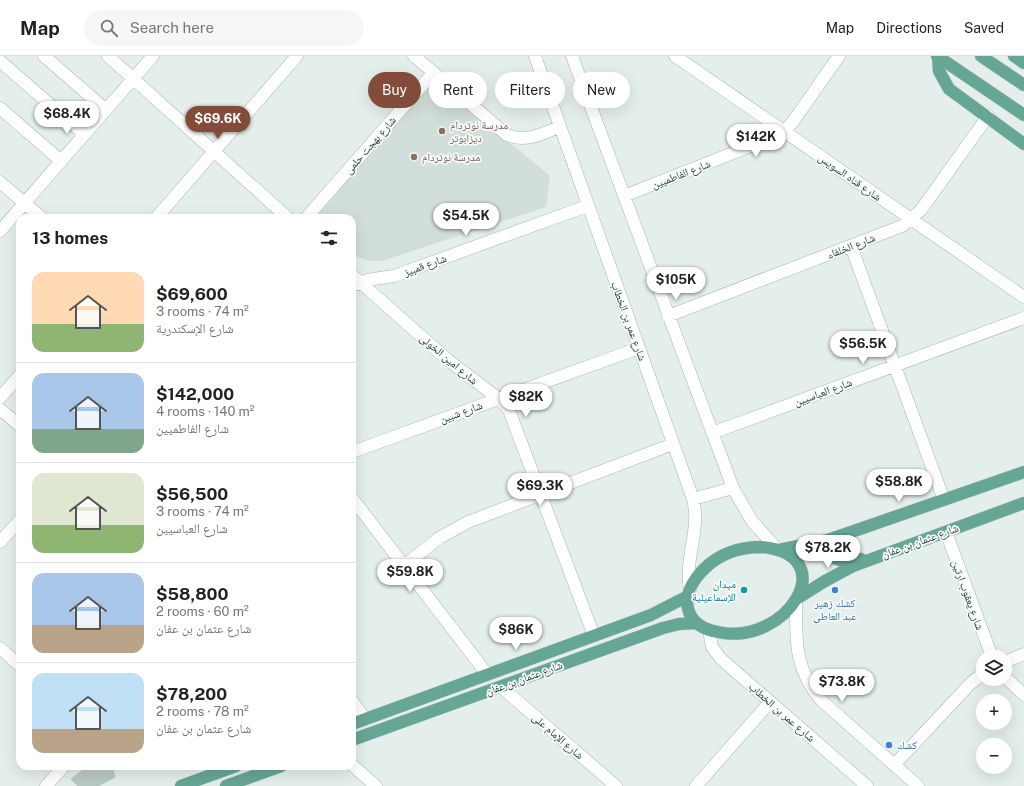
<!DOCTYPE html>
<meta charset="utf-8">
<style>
body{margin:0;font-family:"Public Sans","Noto Naskh Arabic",sans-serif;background:#f6f6f6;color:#222;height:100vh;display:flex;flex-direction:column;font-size:15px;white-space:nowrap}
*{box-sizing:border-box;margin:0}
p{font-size:13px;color:#767676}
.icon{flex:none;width:22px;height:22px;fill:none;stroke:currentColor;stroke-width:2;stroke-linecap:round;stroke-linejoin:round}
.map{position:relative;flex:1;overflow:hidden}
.side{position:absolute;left:16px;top:158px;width:340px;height:556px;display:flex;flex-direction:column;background:#fff;border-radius:12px;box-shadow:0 4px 16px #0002}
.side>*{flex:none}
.guide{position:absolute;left:368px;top:16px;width:380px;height:36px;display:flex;gap:8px}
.buttons{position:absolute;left:976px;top:594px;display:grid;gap:8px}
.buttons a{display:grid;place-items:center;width:36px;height:36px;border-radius:50%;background:#fff;box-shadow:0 4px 16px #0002;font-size:20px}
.price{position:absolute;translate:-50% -34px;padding:0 9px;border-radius:14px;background:#fff;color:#222;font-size:13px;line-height:26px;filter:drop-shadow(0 1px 2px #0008)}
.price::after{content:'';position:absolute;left:50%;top:24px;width:12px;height:9px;margin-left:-6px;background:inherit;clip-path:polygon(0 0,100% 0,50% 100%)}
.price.selected{background:#834b3a;color:#fff}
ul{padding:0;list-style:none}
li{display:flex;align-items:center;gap:12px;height:100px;padding:0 16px}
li+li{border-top:1px solid #e0e0e0}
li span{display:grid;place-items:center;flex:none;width:112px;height:80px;border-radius:12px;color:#555}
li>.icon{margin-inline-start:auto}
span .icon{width:48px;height:48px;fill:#fffc;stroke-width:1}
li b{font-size:17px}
h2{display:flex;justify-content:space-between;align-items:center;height:48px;padding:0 16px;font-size:17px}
.chip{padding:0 14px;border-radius:18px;background:#fff;box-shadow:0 4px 16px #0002;font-size:14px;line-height:36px}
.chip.selected{background:#834b3a;color:#fff}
header{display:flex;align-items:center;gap:24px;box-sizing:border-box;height:56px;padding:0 20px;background:#fff;border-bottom:1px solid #e0e0e0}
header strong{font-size:19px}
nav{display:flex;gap:22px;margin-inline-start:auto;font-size:14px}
.search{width:280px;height:36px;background:#f6f6f6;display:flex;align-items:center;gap:10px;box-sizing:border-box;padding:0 14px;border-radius:22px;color:#767676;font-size:15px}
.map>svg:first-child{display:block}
.built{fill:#d2ded9}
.building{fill:#b9cac3;stroke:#b6c9c1}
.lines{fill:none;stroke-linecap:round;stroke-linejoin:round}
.minor-casing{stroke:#a6b7b1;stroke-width:13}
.major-casing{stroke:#c1cac8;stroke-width:13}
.minor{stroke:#fff;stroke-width:12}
.major{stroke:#66a696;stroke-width:12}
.education-dot{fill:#8d6e63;stroke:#f5faf8;stroke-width:1.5}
.culture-dot{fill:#0f9aa8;stroke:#f5faf8;stroke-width:1.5}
.shop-dot{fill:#3f7fe0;stroke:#f5faf8;stroke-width:1.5}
.labels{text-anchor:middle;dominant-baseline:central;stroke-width:3.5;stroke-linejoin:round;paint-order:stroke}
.education-label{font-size:11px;fill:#785e54;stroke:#f5faf8;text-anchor:start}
.street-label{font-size:11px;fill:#224239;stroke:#f5faf8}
.culture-label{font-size:11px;fill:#0d838f;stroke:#f5faf8;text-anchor:end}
.shop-label{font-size:11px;fill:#366cbe;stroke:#f5faf8}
</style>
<header>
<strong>Map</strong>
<div class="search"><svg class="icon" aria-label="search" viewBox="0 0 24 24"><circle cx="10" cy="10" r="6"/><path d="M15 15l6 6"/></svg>Search here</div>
<nav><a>Map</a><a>Directions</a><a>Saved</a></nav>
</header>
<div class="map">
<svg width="1024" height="730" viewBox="0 0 1024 730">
<rect width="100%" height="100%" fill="#e4eeea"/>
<path class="built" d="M440,29L550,120L546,151L382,205H370L355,200L352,196V162H318L314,158L428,31Z"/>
<path class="building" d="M88,710H112L115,721L98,730H78L71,723Z"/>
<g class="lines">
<g class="minor-casing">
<path id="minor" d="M44,0L106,54
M108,0L288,162
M414,0L507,79C526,87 541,78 559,71
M535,0L693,443C701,474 684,502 690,534
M572,0L733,432L752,465L778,494
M675,0L1024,241
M0,5L84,78
M0,52L61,105
M0,126L42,162
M624,140L781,78L792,67L839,0
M156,162L297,0
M306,162L433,17
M0,175L153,0
M851,190L944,444
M352,219L448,304L499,343L509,354L594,580
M352,230L367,224L394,220L587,150
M668,260L902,170L921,154L988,60
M0,342L20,319
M0,353L20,370
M712,377L1024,262
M352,396L639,292
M352,442L487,618
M693,443L733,432
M946,476L992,601
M0,486L20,464
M404,510L439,482L468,466L673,388
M796,545C796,585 794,613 822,645L918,730
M709,574L712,591L721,603L867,730
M0,592L20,610
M1005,606L1024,598
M1005,621L1024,639
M501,631L616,730
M352,645L365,663
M352,709L376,730
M894,709L971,627L983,618
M46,730L64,710
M696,730L770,646"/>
</g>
<g class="major-casing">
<path id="major" d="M937,0L1024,59
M981,0L1024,29
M1014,0L1024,7
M938,1L939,15L949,33L1024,88
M835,482L829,490L831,501L839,504L861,503
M762,491C844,499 787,591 718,576C706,574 694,569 689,556C683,540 693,524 704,513C720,497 740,491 762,491Z
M778,494L828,484L1024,416
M798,542L825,525L853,510L1024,447
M352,668L651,559L688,540
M352,684L663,572L679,568L697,567
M181,730L236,710
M226,730L281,710"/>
</g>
<use href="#minor" class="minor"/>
<use href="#major" class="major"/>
</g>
<g class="education-dot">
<circle cx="442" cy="75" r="4"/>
<circle cx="414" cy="101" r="4"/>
</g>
<circle class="culture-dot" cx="744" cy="534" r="4"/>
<g class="shop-dot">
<circle cx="835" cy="534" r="4"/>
<circle cx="889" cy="689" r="4"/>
</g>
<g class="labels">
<g class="education-label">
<text x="450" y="69">مدرسة نوتردام<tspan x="450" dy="13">ديزابوتر</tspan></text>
<text x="422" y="101">مدرسة نوتردام</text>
</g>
<g class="street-label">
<text transform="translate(370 89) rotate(-49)">شارع بهجت حلمى</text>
<text transform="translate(681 118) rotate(-21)">شارع الفاطميين</text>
<text transform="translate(850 121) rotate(35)">شارع قناه السويس</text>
<text transform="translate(851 190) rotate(-21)">شارع الخلفاء</text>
<text transform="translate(425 209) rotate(-20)">شارع قمبيز</text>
<text transform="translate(629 265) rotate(70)">شارع عمر بن الخطاب</text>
<text transform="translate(449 303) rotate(40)">شارع امين الخولى</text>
<text transform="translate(823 336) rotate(-20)">شارع العباسيين</text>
<text transform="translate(461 356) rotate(-20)">شارع شبين</text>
<text transform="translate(920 485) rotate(-20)">شارع عثمان بن عفان</text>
<text transform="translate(968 539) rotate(70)">شارع يعقوب ارتين</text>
<text transform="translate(524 622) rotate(-20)">شارع عثمان بن عفان</text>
<text transform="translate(782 656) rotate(41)">شارع عمر بن الخطاب</text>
<text transform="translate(558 680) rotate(41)">شارع الإمام على</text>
</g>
<g class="culture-label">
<text x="736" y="528">ميدان<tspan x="736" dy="13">الإسماعيلية</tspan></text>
</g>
<g class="shop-label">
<text x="835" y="547">كشك زهير<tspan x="835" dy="13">عبد العاطى</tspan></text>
<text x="897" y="689" text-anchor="start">كشك</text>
</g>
</g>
</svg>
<div class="buttons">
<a><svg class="icon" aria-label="layers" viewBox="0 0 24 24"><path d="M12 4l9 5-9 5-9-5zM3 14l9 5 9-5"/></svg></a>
<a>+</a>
<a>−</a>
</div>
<b class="price" style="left:67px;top:79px">$68.4K</b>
<b class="price selected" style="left:218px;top:84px">$69.6K</b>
<b class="price" style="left:756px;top:102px">$142K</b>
<b class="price" style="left:466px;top:181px">$54.5K</b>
<b class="price" style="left:676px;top:245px">$105K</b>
<b class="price" style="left:863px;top:309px">$56.5K</b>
<b class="price" style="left:526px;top:362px">$82K</b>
<b class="price" style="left:899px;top:447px">$58.8K</b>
<b class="price" style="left:540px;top:451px">$69.3K</b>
<b class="price" style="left:828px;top:513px">$78.2K</b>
<b class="price" style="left:410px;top:537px">$59.8K</b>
<b class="price" style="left:516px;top:595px">$86K</b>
<b class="price" style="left:842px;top:647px">$73.8K</b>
<div class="guide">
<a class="chip selected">Buy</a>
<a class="chip">Rent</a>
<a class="chip">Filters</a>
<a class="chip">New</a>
</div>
<section class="side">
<h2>13 homes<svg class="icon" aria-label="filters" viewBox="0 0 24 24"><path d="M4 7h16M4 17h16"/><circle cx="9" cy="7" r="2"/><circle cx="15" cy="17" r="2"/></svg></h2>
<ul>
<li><span style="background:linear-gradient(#ffd9b3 65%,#8fb573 0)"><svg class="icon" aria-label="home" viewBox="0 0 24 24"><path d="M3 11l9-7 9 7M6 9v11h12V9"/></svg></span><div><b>$69,600</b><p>3 rooms · 74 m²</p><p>شارع الإسكندرية</p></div></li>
<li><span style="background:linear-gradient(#a9c7e8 70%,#7fa58c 0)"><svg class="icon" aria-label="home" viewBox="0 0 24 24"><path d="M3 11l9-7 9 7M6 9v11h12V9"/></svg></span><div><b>$142,000</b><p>4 rooms · 140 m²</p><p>شارع الفاطميين</p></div></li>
<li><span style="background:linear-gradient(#dfe7d0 65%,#8fb573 0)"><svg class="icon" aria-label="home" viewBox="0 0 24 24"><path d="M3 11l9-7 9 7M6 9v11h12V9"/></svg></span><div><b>$56,500</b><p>3 rooms · 74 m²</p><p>شارع العباسيين</p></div></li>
<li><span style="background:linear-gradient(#a9c7e8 65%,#b9a48a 0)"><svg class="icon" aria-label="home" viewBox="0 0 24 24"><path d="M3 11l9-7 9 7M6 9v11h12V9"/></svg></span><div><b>$58,800</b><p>2 rooms · 60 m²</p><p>شارع عثمان بن عفان</p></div></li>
<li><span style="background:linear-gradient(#bfe0f5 70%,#b9a48a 0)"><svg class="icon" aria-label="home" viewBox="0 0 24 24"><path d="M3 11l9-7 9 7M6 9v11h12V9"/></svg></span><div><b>$78,200</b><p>2 rooms · 78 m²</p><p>شارع عثمان بن عفان</p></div></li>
</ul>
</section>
</div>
